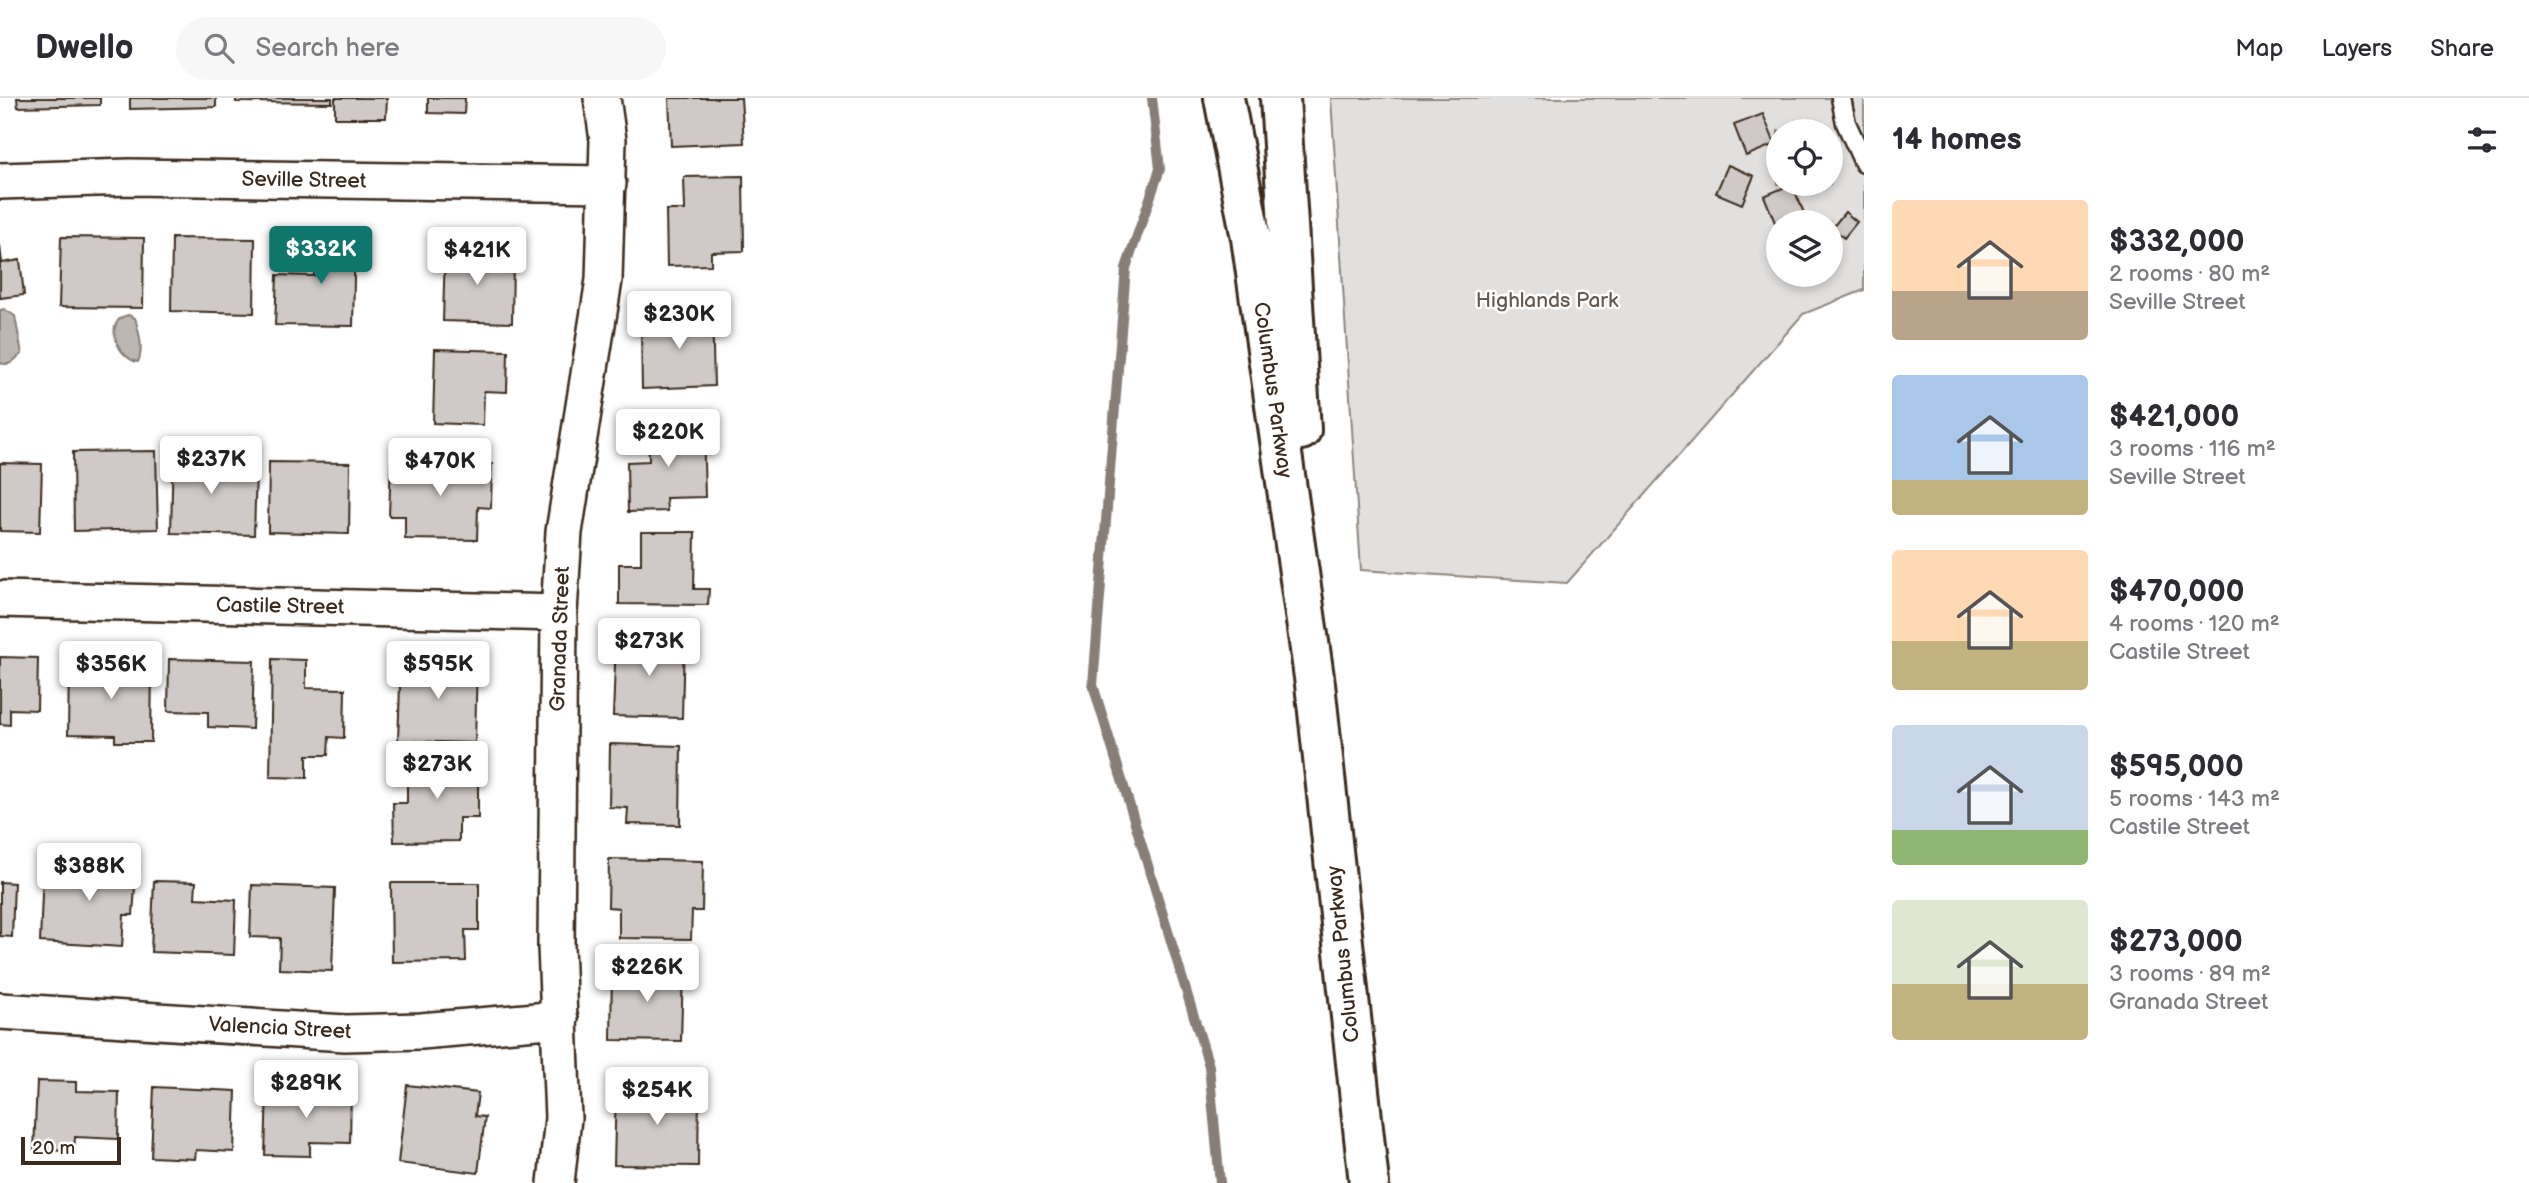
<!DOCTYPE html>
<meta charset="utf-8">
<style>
body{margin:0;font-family:"Balsamiq Sans",sans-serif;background:#f7f7f7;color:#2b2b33;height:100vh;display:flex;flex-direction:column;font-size:26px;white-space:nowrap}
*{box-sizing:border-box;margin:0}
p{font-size:23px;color:#7c7c81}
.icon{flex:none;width:38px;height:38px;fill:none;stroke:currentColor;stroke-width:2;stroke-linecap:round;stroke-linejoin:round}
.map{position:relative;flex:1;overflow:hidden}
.drawer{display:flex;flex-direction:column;background:#fff;width:665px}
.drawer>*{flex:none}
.buttons{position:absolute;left:1766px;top:21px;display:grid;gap:14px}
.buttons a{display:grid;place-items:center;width:77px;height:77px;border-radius:50%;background:#fff;box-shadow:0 4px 10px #0003;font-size:35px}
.scale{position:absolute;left:21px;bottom:18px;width:100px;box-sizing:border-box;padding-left:7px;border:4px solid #3b2a1e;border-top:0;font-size:19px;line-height:24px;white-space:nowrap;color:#3b2a1e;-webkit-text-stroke:5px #fff;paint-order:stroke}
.price{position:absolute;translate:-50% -60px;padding:0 16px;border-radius:7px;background:#fff;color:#222;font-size:23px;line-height:46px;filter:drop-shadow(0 2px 4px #0008)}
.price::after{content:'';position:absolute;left:50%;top:42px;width:21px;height:16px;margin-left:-10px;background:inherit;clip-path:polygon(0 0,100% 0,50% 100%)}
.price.current{background:#0f766e;color:#fff}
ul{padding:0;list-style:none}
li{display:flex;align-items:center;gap:21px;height:175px;padding:0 28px}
li span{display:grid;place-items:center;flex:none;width:196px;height:140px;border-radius:7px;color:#555}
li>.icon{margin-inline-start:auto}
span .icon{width:84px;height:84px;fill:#fffc;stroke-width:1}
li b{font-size:30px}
h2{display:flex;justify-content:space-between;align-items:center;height:84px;padding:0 28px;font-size:30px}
header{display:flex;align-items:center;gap:42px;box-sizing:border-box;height:98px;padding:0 35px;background:#fff;border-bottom:2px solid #e1e1e2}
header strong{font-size:33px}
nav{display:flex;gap:38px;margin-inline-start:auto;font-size:24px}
.search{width:490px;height:63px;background:#f7f7f7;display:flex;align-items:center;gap:18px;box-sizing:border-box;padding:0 24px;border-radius:38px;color:#7c7c81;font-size:26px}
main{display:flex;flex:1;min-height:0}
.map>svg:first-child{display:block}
.green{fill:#e2e0de;stroke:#8e857e;stroke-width:2;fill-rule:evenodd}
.water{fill:#bcb6b3;stroke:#887e77;stroke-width:2}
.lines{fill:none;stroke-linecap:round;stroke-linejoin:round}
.stream{stroke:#887e77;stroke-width:10}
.building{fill:#cfcac7;stroke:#3b2a1e;stroke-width:2}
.service-casing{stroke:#3b2a1e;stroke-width:23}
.minor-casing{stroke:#3b2a1e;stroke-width:40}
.primary-casing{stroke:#3b2a1e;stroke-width:44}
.service{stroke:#fff;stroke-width:18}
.minor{stroke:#fff;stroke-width:35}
.primary{stroke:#fff;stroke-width:38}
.labels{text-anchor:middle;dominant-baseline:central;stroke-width:5;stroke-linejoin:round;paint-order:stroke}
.street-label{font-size:21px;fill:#3b2a1e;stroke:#fff}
.park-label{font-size:21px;fill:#65584e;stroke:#fff}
</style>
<header>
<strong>Dwello</strong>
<div class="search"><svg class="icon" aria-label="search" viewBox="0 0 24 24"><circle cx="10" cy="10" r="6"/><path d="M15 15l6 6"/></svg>Search here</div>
<nav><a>Map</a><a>Layers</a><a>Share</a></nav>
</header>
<main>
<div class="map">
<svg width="1864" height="1085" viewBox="0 0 1864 1085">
<rect width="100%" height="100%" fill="#fff"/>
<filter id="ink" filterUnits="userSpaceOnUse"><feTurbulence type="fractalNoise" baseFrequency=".0143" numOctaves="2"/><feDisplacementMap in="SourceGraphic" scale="14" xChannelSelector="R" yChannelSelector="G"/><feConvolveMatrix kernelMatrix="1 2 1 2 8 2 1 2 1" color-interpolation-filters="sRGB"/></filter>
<g filter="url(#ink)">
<path class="green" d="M1331,0H1864V192L1803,216L1567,485L1361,472ZM1778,33H1830V86H1778ZM1778,124H1830V177H1778Z"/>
<path class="water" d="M4,211L15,218L22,256C13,261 13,269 0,265V212Z
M128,217L135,220C139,234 144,251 138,264C118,261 102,223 128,217Z"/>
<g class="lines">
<path class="stream" d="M1152,0L1160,71L1126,170L1093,587L1209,968L1220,1085"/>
</g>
<path class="building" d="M17,0H100V7L18,9Z
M130,0H216V9L130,11Z
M236,0H332V5L236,4Z
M335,0H387L386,20H335Z
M428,0H465L464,16L428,15Z
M669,0H741L744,45L671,48Z
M1763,16L1775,46L1746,58L1734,27Z
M1728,67L1754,78L1742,106L1716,95Z
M743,78L744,153L711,154V167L667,168L666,112H685L684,79Z
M1792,86L1804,115L1776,127L1764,98Z
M1845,114L1857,124L1844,140L1832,130Z
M315,133L355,134L353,228L275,227L277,177L314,178Z
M61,139L144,140L143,210L59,209Z
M172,140L255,141L254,215L171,213Z
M0,147L2,165L20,162L24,197L0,200Z
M445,150L494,151V162H513L512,225L443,223Z
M712,210L714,288L642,291L641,234L664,233L663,211Z
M435,251L508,253L507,294L484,293L483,327L433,325Z
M703,328L705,399L666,400L667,413L628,414L627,364L649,363L648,329Z
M173,349H208L207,370L256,372L254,437L171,435Z
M156,353L158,431L74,433L73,354Z
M391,363L492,366L491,410L478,409L477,442L405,441V418H389Z
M269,364L350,365L349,436L268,434Z
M0,365L42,366L40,434L0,433Z
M641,434H695L694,491H709L708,507L619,506V466H641Z
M616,540L684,541L682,620L613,618Z
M0,559L38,560L37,612L10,611V627L0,626Z
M401,560L477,562L475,645L398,643Z
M169,561L254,563L252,631L208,629V614L168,613Z
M272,561L306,562V590L345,591L344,640L329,639L328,657H307V680L270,679Z
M69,565L152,566L151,644H115V637L68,636Z
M610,646L681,648L680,727L627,726L628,710L609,709Z
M478,663V720H459V743L394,744L393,705H407V664Z
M94,758L137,760L133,817H124L122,849L40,844L43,772L93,774Z
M609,761L703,763L702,813H692L691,841L619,840V810L608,809Z
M154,783L196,784L195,800L236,802L234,857L151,854Z
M0,784L14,785L12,839L0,838Z
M391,785H479V832H465L466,863L392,864Z
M252,787L335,790L332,873L279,871L280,840L250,839Z
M612,869L683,870L681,943L611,942Z
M37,983L76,984V993L119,994L118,1041L75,1039L74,1053L34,1052Z
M407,987L478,995L475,1018L485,1019L478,1075L398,1065Z
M154,989L236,993L234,1054L196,1052L195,1061L151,1059Z
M616,989L699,991L698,1068L614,1067Z
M267,990L351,992L350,1045L310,1044V1058L265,1057Z"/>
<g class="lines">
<g class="service-casing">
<path id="service" d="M1841,0L1846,25L1864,65"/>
</g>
<g class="minor-casing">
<path id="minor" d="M0,83L130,79L608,86
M0,501L559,515
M0,913L345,935L421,933L560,921
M556,1085L563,1020L556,848L559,515L564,434L604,182L608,42L602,0"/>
</g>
<g class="primary-casing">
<path id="primary" d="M1224,0L1251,140L1315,586L1369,1085
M1280,0L1301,332"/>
</g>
<use href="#service" class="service"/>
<use href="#minor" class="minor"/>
<use href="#primary" class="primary"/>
</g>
</g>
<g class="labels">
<g class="street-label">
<text transform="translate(304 82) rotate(1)">Seville Street</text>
<text transform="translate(1273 292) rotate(82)">Columbus Parkway</text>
<text transform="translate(280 508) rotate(1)">Castile Street</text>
<text transform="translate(560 541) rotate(-88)">Granada Street</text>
<text transform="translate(1343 856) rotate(-96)">Columbus Parkway</text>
<text transform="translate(280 930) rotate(3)">Valencia Street</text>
</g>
<g class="park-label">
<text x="1547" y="202">Highlands Park</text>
</g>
</g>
</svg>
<div class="buttons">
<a><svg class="icon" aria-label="locate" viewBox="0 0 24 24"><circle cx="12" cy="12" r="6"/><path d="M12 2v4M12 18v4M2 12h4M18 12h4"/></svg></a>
<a><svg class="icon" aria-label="layers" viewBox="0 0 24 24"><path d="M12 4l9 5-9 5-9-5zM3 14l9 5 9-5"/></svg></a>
</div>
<div class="scale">20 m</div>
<b class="price current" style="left:321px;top:188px">$332K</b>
<b class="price" style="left:477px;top:189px">$421K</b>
<b class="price" style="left:679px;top:253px">$230K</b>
<b class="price" style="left:668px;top:371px">$220K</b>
<b class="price" style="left:211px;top:398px">$237K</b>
<b class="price" style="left:440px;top:400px">$470K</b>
<b class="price" style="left:649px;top:580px">$273K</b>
<b class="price" style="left:111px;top:603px">$356K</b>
<b class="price" style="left:438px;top:603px">$595K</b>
<b class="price" style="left:437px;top:703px">$273K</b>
<b class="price" style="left:89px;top:805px">$388K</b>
<b class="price" style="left:647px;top:906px">$226K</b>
<b class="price" style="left:306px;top:1022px">$289K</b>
<b class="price" style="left:657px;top:1029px">$254K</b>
</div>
<section class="drawer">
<h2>14 homes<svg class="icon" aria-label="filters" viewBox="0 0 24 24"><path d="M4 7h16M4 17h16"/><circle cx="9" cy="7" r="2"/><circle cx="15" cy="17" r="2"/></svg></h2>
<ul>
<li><span style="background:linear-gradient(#ffd9b3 65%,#b9a48a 0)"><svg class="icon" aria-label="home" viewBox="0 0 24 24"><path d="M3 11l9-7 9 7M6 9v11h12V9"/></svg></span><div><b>$332,000</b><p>2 rooms · 80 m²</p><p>Seville Street</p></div></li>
<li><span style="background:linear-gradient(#a9c7e8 75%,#c2b280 0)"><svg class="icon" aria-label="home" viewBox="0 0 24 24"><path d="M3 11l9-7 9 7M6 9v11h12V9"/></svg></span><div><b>$421,000</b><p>3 rooms · 116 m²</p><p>Seville Street</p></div></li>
<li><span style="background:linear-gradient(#ffd9b3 65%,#c2b280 0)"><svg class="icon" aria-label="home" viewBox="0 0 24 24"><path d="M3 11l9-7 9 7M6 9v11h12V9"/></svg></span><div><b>$470,000</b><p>4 rooms · 120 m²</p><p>Castile Street</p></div></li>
<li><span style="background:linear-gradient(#c9d6e8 75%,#8fb573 0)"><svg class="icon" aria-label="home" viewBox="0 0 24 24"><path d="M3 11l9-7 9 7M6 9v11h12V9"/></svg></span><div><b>$595,000</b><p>5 rooms · 143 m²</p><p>Castile Street</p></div></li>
<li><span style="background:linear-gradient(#dfe7d0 60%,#c2b280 0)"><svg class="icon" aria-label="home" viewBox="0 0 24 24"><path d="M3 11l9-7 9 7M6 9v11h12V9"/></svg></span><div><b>$273,000</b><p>3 rooms · 89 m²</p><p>Granada Street</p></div></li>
</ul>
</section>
</main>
